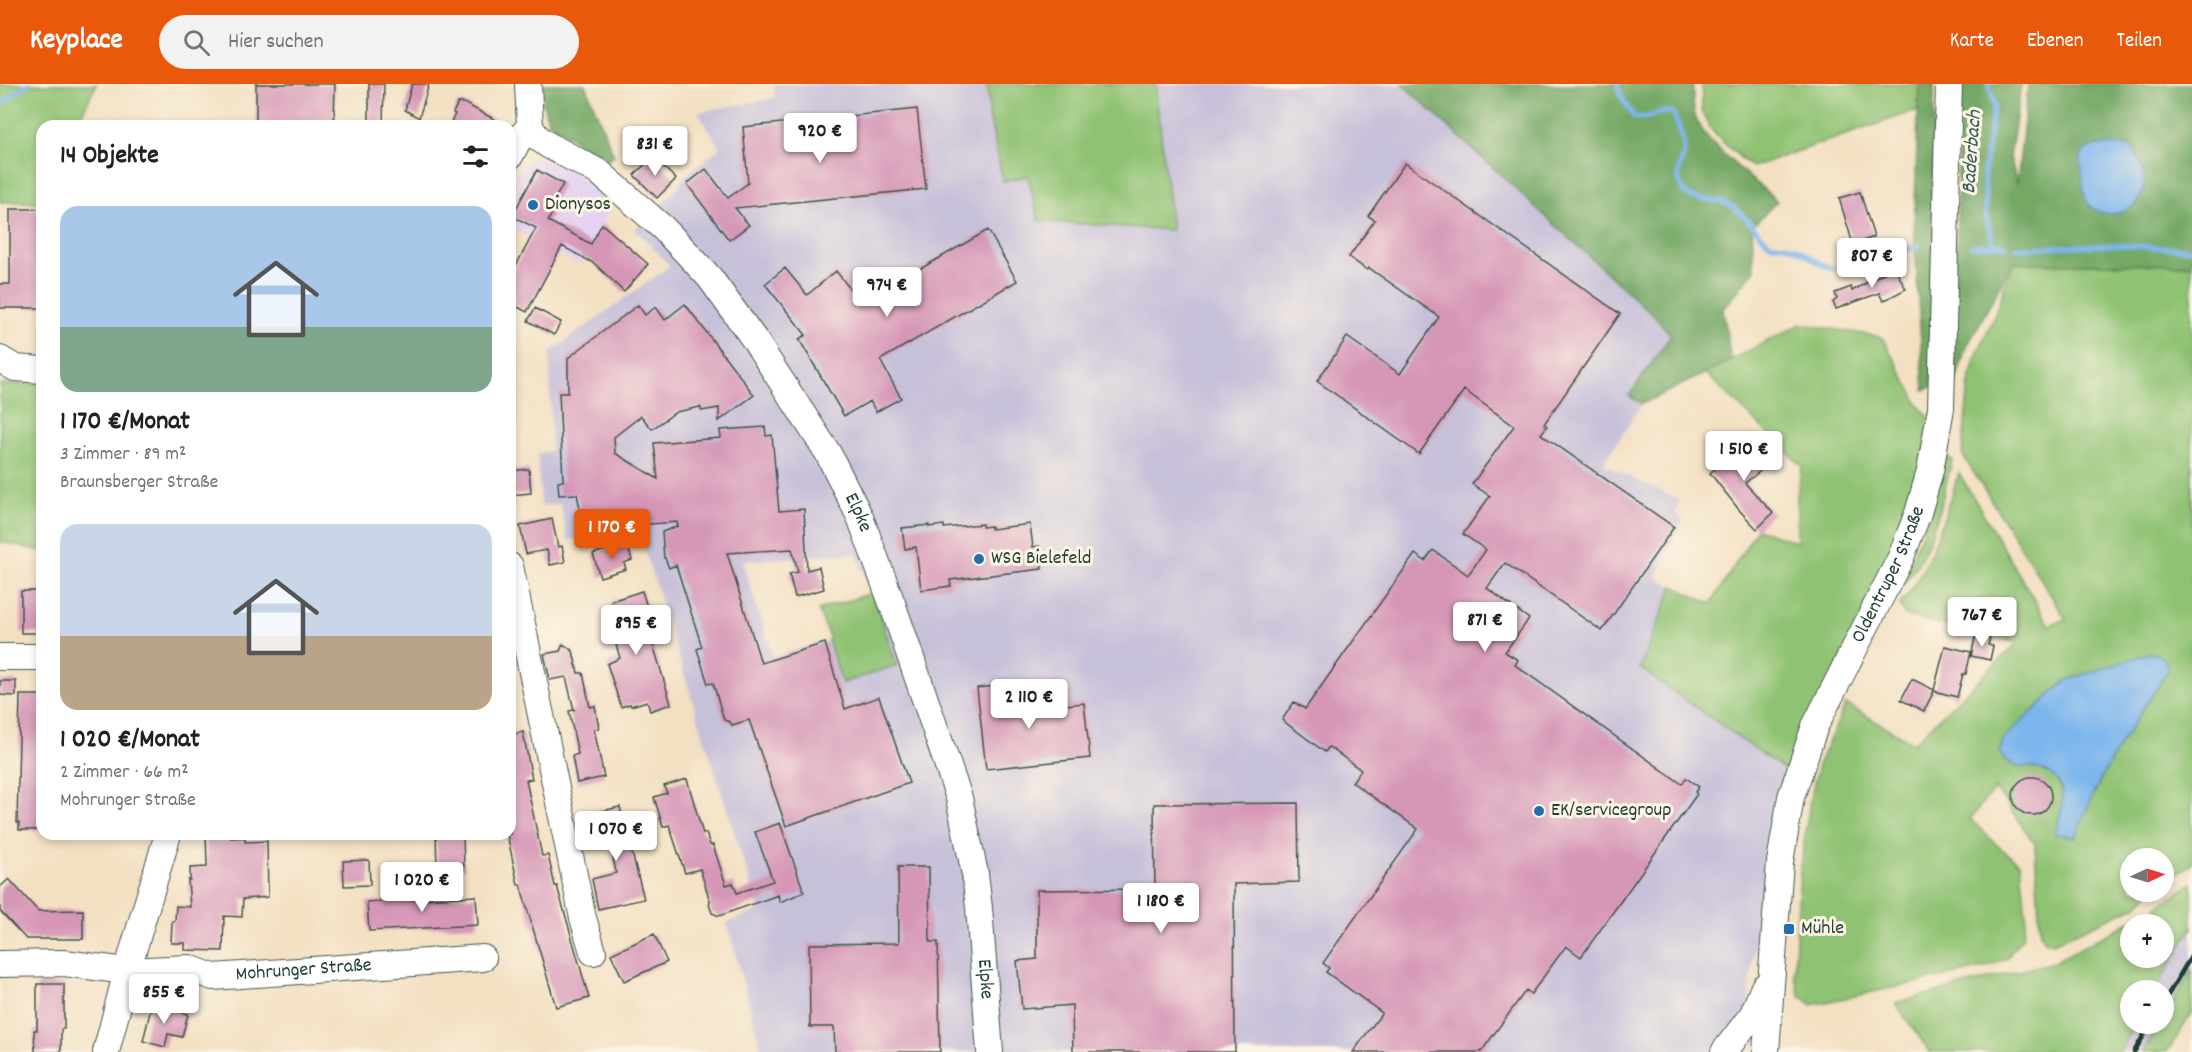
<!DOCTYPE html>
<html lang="de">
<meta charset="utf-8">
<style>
body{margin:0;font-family:Dekko,sans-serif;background:#f2f2f2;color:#202124;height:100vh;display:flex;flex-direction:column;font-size:22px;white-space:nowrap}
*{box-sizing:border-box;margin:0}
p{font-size:20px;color:#757577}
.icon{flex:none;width:33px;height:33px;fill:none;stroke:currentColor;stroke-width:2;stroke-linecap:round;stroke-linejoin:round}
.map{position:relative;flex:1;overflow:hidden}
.sheet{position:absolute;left:36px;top:36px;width:480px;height:720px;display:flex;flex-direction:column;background:#fff;border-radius:18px;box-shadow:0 3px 9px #0003}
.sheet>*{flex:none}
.needle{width:39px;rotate:86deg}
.tools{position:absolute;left:2120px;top:764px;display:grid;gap:12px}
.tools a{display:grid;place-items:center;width:54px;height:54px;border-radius:50%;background:#fff;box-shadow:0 3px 9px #0003;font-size:30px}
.price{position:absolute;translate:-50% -51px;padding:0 14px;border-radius:6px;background:#fff;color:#222;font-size:20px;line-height:39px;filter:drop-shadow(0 2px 3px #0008)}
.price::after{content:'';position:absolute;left:50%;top:36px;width:18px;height:14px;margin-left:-9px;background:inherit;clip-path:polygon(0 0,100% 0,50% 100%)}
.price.active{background:#ea580c;color:#fff}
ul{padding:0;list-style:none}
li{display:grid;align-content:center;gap:12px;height:318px;padding:0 24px}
li span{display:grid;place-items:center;height:186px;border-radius:18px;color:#555}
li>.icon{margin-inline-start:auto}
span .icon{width:108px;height:108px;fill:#fffc;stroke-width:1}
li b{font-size:26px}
h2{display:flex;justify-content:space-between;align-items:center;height:72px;padding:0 24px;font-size:26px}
header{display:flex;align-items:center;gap:36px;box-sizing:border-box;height:84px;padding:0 30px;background:#ea580c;color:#fff}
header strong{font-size:28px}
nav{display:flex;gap:33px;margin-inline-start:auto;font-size:21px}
.search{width:420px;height:54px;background:#f2f2f2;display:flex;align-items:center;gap:15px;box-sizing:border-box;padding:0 21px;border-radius:33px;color:#757577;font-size:22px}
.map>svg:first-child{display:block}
.built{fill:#e5d3f1}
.industrial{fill:#c7c0d9;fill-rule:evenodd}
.green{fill:#90c273;stroke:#588054;stroke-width:1.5;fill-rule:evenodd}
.forest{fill:#74a865;stroke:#4a724c;stroke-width:1.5}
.water{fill:#7db6ed;stroke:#4e7a90;stroke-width:1.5}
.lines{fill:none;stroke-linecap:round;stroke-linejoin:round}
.stream{stroke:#7db6ed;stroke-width:5}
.building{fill:#d697b7}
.minor-casing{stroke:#3f5549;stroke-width:28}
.minor{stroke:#fff;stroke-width:26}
.rail{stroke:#1f3d34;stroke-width:4.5}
.poi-dot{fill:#1f6fb2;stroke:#fcf5e5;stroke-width:2}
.labels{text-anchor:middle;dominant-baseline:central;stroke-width:6;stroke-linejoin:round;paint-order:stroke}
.poi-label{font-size:20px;fill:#1f3d34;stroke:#fcf5e5;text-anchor:start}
.street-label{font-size:20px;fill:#1f3d34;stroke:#fcf5e5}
.water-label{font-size:21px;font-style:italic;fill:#365b62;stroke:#fcf5e5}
</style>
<header>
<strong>Keyplace</strong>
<div class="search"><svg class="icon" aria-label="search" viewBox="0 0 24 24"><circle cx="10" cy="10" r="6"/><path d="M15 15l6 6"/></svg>Hier suchen</div>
<nav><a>Karte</a><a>Ebenen</a><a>Teilen</a></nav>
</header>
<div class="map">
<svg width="2192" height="968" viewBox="0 0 2192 968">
<rect width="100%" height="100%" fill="#fcf5e5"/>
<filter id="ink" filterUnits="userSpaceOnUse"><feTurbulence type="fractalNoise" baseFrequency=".0167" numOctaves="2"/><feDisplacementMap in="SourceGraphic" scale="12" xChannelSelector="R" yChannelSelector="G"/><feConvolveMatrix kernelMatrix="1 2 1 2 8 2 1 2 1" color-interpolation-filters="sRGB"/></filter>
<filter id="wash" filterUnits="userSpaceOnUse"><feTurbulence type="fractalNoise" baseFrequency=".008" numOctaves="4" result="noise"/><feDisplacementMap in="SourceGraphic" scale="24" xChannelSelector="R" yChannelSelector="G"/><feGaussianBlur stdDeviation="1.35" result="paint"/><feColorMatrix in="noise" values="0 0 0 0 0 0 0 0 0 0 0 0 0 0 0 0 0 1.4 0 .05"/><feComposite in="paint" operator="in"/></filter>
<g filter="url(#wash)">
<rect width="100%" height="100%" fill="#f3e0c2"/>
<path class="built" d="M535,74H545L554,78L586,97L611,124L580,181L510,144V104L519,87L526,79Z"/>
<path class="industrial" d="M774,0H987L990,36L1003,97L1028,92L1172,145L1155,0H1402L1653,232L1652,233L1657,235L1671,251L1630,312L1642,320L1603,380L1680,416L1675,430L1683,435L1656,494L1673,502L1640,584L1788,688L1769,753L1749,907L1746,968H762L727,839L759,826L640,452L568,456L560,420L541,422L537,370L551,367L550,268L670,182L635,145L677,105L684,93L720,64L698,28L775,14ZM856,469L897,581L842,599L828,556L773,573L742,477Z
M2192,844V929L2167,968H2119L2136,939H2163V906H2155Z"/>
<path class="green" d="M0,0H97L79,35V42H42V118H0Z
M987,0H1155L1172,146L1039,137L1028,92L1003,97L990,36Z
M1702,0H1919L1918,26L1752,83C1736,69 1709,51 1703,29C1701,21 1702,9 1702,0Z
M2013,179L2192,181V780L2163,799V774H2130V807H2152L2138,821L2053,859L2045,856L2040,849L2035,760L1995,704L1970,735L1998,762L2021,780L2026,832L2023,852L2007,874L1989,882L1962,889L1812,921L1800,911L1794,891L1800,787L1810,716L1818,681L1846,620L1913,659L2017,559L1905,531L1900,521C1932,481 1942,437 1959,389L2049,541L2066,535L1962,370L1969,299L1975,275L1995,230Z
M1801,240L1882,253L1919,321L1929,333L1924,372L1899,450L1788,688L1640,584L1673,502L1711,520L1757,445L1797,458V412L1802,382L1705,289Z
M0,300H42V467L0,458Z
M1946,373L1952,376C1944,407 1936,448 1920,476C1916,484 1909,492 1904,500L1909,480L1927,436Z
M872,509L897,581L842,599L828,556L830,555L818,526Z
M2192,799V844L2155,906H2130V939H2136L2119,968H1930L1895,919L2054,878L2153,826ZM2130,840H2163V873H2130Z
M2192,886V929L2167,968H2143L2160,939H2163V935Z"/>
<path class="forest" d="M543,0H585L614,72L606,77L554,43L548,37L543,20Z
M1402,0H1693C1693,12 1692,26 1697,37C1708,61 1756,98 1777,117L1752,143L1754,187L1723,225L1731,277L1642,320L1629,312L1671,251L1657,235Z
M1919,0H1934L1932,303L1924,306L1914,149Z
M1960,0H2021L2010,73L2017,100L2028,0H2192V181L2013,179L1965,266L1953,307Z"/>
<path class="water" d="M2097,61L2131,62C2136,70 2141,78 2143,87C2154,129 2098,143 2086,116C2083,108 2083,96 2082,88C2079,71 2079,67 2097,61Z
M2150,569L2159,571L2165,575L2168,587C2133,640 2096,692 2076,753L2055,750C2062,722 2073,694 2036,684C2030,682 2023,684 2017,682C2013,681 2008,677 2004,676L2000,667L2004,654L2067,596Z"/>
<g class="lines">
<path class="stream" d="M1618,0L1619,9L1634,33C1652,37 1657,25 1672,28C1678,38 1687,62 1683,73C1680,82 1676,89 1680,100C1687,120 1709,113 1725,119C1744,127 1755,147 1770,160C1805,157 1813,187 1844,185L1919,162
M1989,0L1994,21L1984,86L1986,133L1994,161L2001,160L2007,163
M0,21L28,0
M1972,162L1994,161
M2016,164L2114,161L2192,165"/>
</g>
<g id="blocks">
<path class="building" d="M256,0H335L334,42H256Z
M369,0H384L383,41H369Z
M412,0H429L419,34L405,26Z
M458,19H464L507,42H449L455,30L453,29Z
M917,25L926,105L735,124L749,141L729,156L687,100L706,85L728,114L748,99L743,43Z
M653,73L676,95L657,114L634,91Z
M1405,79L1620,230L1544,340L1547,342L1541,350L1674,443L1602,547L1505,479L1487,504L1529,535L1505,568L1518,576L1515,581L1682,700L1686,694L1699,703L1695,708L1697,710L1581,873L1566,862L1531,910L1526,906L1481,968H1353L1382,929L1326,888L1329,884L1323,879L1418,745L1352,698L1361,686L1329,663L1325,668L1282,636L1294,618L1305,625L1415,470L1425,477L1433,466L1468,491L1486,466L1463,450L1490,412L1472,400L1514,342L1464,306L1419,370L1317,297L1347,253L1400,290L1439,233L1369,184L1367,186L1349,173L1375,136L1368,132Z
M537,86L563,100L554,117L558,119L548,137L591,160L602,140L648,180L624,208L595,180L562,162L527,228L510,219V193L536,144L512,132Z
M1860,108L1874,153L1853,160L1839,114Z
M10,125H42V224H0V200H10Z
M988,146L1017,197L880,276L901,314L876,328L870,317L844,332L799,255L806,251L765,200L785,184L807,211L836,187L861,219Z
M1894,183L1906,205L1883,217L1879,209L1836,225L1833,218L1837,215L1835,209L1851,203L1852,207Z
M685,220L754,311L719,337V324L702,327L700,323L676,328L652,345L641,332L614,353L615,369L658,395L654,359L721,354L720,346L765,343L766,352L772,351L779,427L804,425L807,486L819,483L824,505L795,513L789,490L798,488L792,465L727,469L761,579L825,559L845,625L879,613L909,699L786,742L749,636L732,641L730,638L724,636L713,599L708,600L697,565L702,563L676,481L669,484L665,474H664L662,448L678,442L677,438L584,445L577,410L559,411L558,398L563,397L559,309H568V274L638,221L645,231L656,223L665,236Z
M535,224L561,238L554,251L528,237Z
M1750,356L1769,380L1745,399L1773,429L1757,445L1740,427L1710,389Z
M529,385L531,409L510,411V387Z
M552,435L558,463L562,462L565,478L550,481L547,466L526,470L520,442Z
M982,440V443L991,442V445L1030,440L1033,463L1039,462L1042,485L950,496L951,502L921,506L916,463L905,465L902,444L929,441V443L944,441V444Z
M627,459L632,476L624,479L626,485L600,493L593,470Z
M21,507H42V549H21Z
M642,507L651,536L646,537L671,620L650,627L647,617L631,622L630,620L621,623L607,580L620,574L612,547L619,544L611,517Z
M1976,550L1990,554L1988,561L1993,562L1990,576L1971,572Z
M563,560L573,567L578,589H583L590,623L595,622L599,644L594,645L604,693L577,699L572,672L578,670L569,627L574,626L566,593L550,596L544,570L560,567Z
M1945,562L1971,568L1966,590H1963L1957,613L1934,607L1924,627L1901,616L1912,595L1934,606Z
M0,597H16V612L0,611Z
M1016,600L1019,626L1084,619L1090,674L986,685L977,604Z
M20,611H42V746H19V739H17Z
M523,648L532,695L526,696L542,772L548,771L555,802H557L589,914L556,923L520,800L518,801L507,750H510V651Z
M2013 712a19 19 0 1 1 38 0a19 19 0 1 1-38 0Z
M687,695L703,750L706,749L710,761H713L726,801L733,799L737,809L773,797L755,748L780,739L804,808L780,818L778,811L719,832L712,829L709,820L710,817L700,785L685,789L669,741L663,743L654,713L667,709L664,702Z
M1298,719L1299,798L1234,800L1235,968H1073L1072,921L1022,925L1017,877L1037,875V806L1155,805L1154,720Z
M620,723L644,815L598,825L592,795L616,789L610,757L606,758L605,755L596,756L594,745L587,742L593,734L592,729Z
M206,750H231V754L245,753V758L267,757L268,813L243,815L242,833L224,832L223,867L185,866V859H171L172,837H175L176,822L190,823L188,796H190V784L207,783Z
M436,750H463L464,785L437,786Z
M369,776L370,801L344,802L343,777Z
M898,783H929L930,858H938L940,968H835L834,943H810L809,860L899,859Z
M9,795L38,827L83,826V855H26L0,827V803Z
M476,812L478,841L369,847L367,818Z
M654,850L667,878L624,897L611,870Z
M37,900H64V945H61V968H35L34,946H37Z
M152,920L188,930L182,953L168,950L165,963L143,957Z"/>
</g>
</g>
<g filter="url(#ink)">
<use href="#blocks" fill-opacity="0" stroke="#3f5549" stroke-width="1.5"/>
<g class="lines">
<g class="minor-casing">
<g id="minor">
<path id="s1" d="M528,0L530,43L537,53L548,61L600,89L663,144L687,169L710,194L754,255L828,369L860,433L893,522L959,714L975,790L979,824L990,968"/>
<path d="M510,72L520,53L530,43"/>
<path d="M0,275L15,284L42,286"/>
<path d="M510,482L583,834L593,868"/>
<path d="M0,573H42"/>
<path id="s2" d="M0,880L64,879L127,887L189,884L213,893L483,874"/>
<path d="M106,968L127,887L168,750"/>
<path d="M1724,968L1753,930L1764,903"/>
<path id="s3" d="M1766,968L1780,778L1791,713L1815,642L1901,473L1918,429L1930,387L1941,324L1949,0"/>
</g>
</g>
<use href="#minor" class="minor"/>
<path class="rail" d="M2163,919L2192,871
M2134,968L2151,939"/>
</g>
</g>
<g class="poi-dot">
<circle cx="533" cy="121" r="6"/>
<circle cx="979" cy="475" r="6"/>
<circle cx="1539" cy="727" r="6"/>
<rect x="1783" y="839" width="12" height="12" rx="3"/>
</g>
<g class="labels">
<g class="poi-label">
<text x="545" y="121">Dionysos</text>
<text x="991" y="475">WSG Bielefeld</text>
<text x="1551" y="727">EK/servicegroup</text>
<text x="1801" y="845">Mühle</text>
</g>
<g class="street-label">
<text stroke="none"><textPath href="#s1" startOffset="558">Elpke</textPath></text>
<text stroke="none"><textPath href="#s3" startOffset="500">Oldentruper Straße</textPath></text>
<text stroke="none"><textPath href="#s2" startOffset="306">Mohrunger Straße</textPath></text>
<text stroke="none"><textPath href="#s1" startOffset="1044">Elpke</textPath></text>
</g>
<g class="water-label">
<text transform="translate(1973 68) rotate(-86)">Baderbach</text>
</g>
</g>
</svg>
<div class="tools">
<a><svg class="needle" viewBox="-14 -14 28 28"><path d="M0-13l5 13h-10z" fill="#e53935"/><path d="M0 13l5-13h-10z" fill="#757577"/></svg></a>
<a>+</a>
<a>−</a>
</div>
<b class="price" style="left:820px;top:80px">920 €</b>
<b class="price" style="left:655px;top:93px">831 €</b>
<b class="price" style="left:1872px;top:205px">807 €</b>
<b class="price" style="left:887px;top:234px">974 €</b>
<b class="price" style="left:1744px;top:398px">1 510 €</b>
<b class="price active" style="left:612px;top:476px">1 170 €</b>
<b class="price" style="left:1982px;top:564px">767 €</b>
<b class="price" style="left:1485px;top:569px">871 €</b>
<b class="price" style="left:636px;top:572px">895 €</b>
<b class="price" style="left:1029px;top:646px">2 110 €</b>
<b class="price" style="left:616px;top:778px">1 070 €</b>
<b class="price" style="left:422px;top:829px">1 020 €</b>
<b class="price" style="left:1161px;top:850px">1 180 €</b>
<b class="price" style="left:164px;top:941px">855 €</b>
<section class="sheet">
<h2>14 Objekte<svg class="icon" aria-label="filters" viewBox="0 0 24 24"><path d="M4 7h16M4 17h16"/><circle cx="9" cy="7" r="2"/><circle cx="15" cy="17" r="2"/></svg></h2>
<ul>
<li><span style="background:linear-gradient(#a9c7e8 65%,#7fa58c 0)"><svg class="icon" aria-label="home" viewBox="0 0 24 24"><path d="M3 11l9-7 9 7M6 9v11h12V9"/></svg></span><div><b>1 170 €/Monat</b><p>3 Zimmer · 89 m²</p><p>Braunsberger Straße</p></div></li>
<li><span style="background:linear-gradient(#c9d6e8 60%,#b9a48a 0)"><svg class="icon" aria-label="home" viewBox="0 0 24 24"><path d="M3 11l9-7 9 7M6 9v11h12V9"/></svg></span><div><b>1 020 €/Monat</b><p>2 Zimmer · 66 m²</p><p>Mohrunger Straße</p></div></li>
</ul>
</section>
</div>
